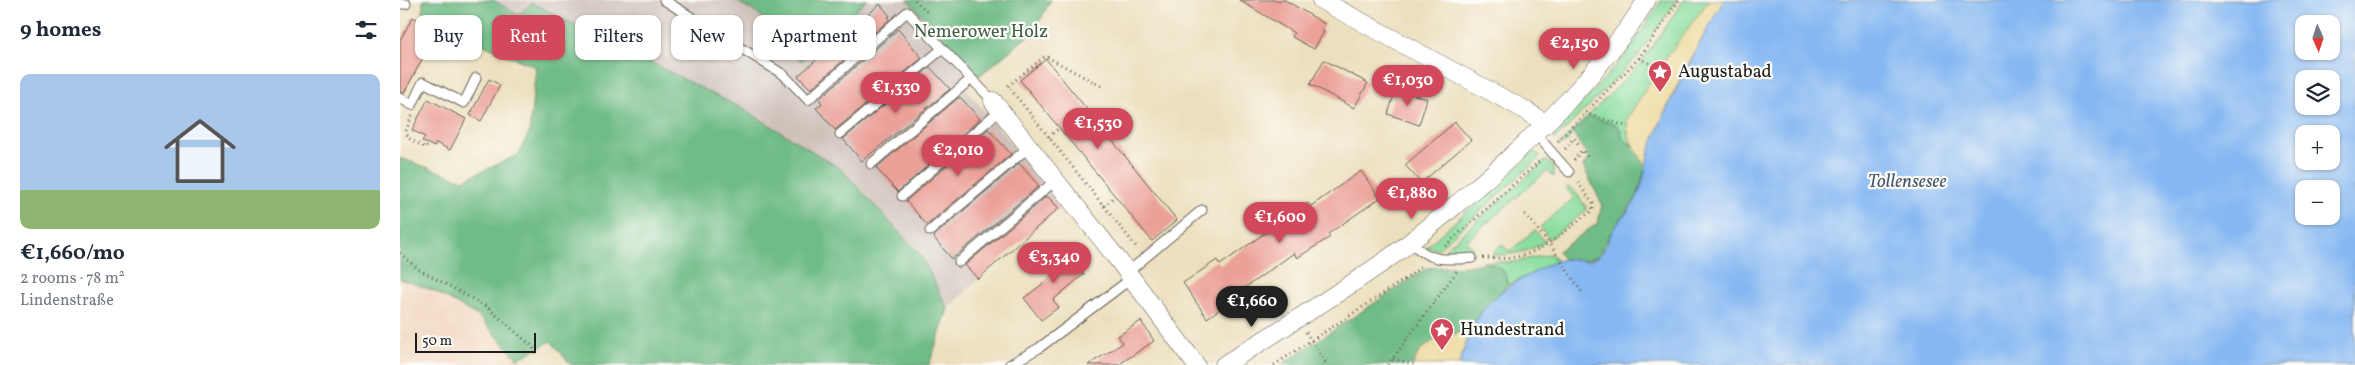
<!DOCTYPE html>
<meta charset="utf-8">
<style>
body{margin:0;font-family:Vollkorn,serif;background:#f2f2f3;color:#1f2937;height:100vh;display:flex;flex-direction:column;font-size:19px;white-space:nowrap}
*{box-sizing:border-box;margin:0}
p{font-size:16px;color:#747a83}
.icon{flex:none;width:28px;height:28px;fill:none;stroke:currentColor;stroke-width:2;stroke-linecap:round;stroke-linejoin:round}
.map{position:relative;flex:1;overflow:hidden}
.drawer{display:flex;flex-direction:column;background:#fff;width:400px}
.drawer>*{flex:none}
.banner{position:absolute;left:15px;top:15px;width:475px;height:45px;display:flex;gap:10px}
.needle{width:32px;rotate:177deg}
.tools{position:absolute;left:1895px;top:15px;display:grid;gap:10px}
.tools a{display:grid;place-items:center;width:45px;height:45px;border-radius:10px;background:#fff;box-shadow:0 1px 4px #0004;font-size:25px}
.scale{position:absolute;left:15px;bottom:12px;width:121px;box-sizing:border-box;padding-left:5px;border:2px solid #1c1c1c;border-top:0;font-size:14px;line-height:18px;white-space:nowrap;color:#1c1c1c;-webkit-text-stroke:4px #fdfcf7;paint-order:stroke}
.price{position:absolute;translate:-50% -42px;padding:0 11px;border-radius:18px;background:#d1495b;color:#fff;font-size:16px;line-height:32px;filter:drop-shadow(0 1px 2px #0008)}
.price::after{content:'';position:absolute;left:50%;top:30px;width:15px;height:11px;margin-left:-8px;background:inherit;clip-path:polygon(0 0,100% 0,50% 100%)}
.price.selected{background:#222;color:#fff}
ul{padding:0;list-style:none}
li{display:grid;align-content:center;gap:10px;height:265px;padding:0 20px}
li span{display:grid;place-items:center;height:155px;border-radius:10px;color:#555}
li>.icon{margin-inline-start:auto}
span .icon{width:90px;height:90px;fill:#fffc;stroke-width:1}
li b{font-size:21px}
h2{display:flex;justify-content:space-between;align-items:center;height:60px;padding:0 20px;font-size:21px}
.chip{padding:0 18px;border-radius:10px;background:#fff;box-shadow:0 1px 4px #0004;font-size:18px;line-height:45px}
.chip.selected{background:#d1495b;color:#fff}
main{display:flex;flex:1;min-height:0}
.map>svg:first-child{display:block}
.built{fill:#f1d5bd}
.industrial{fill:#cec1ba}
.green{fill:#8add9f;stroke:#537c5e}
.forest{fill:#6fbc86;stroke:#466c51}
.sand{fill:#eeda9e;stroke:#857b5d}
.water{fill:#85b7f2;stroke:#506a87;fill-rule:evenodd}
.building{fill:#eba098}
.lines{fill:none;stroke-linecap:round;stroke-linejoin:round}
.lane-casing{stroke:#656054;stroke-width:11}
.street-casing{stroke:#656054;stroke-width:19}
.path{stroke:#656054;stroke-width:3;stroke-dasharray:1 4;stroke-linecap:butt}
.lane{stroke:#fff;stroke-width:9}
.street{stroke:#fff;stroke-width:18}
.labels{text-anchor:middle;dominant-baseline:central;stroke-width:4.5;stroke-linejoin:round;paint-order:stroke}
.park-label{font-size:18px;fill:#42604a;stroke:#fdfcf7}
.poi-label{font-size:18px;fill:#1c1c1c;stroke:#fdfcf7;text-anchor:start}
.water-label{font-size:19px;font-style:italic;fill:#465a72;stroke:#fdfcf7}
</style>
<main>
<section class="drawer">
<h2>9 homes<svg class="icon" aria-label="filters" viewBox="0 0 24 24"><path d="M4 7h16M4 17h16"/><circle cx="9" cy="7" r="2"/><circle cx="15" cy="17" r="2"/></svg></h2>
<ul>
<li><span style="background:linear-gradient(#a9c7e8 75%,#8fb573 0)"><svg class="icon" aria-label="home" viewBox="0 0 24 24"><path d="M3 11l9-7 9 7M6 9v11h12V9"/></svg></span><div><b>€1,660/mo</b><p>2 rooms · 78 m²</p><p>Lindenstraße</p></div></li>
</ul>
</section>
<div class="map">
<svg width="1955" height="365" viewBox="0 0 1955 365">
<rect width="100%" height="100%" fill="#fdfcf7"/>
<filter id="ink" filterUnits="userSpaceOnUse"><feTurbulence type="fractalNoise" baseFrequency=".02" numOctaves="2"/><feDisplacementMap in="SourceGraphic" scale="10" xChannelSelector="R" yChannelSelector="G"/><feConvolveMatrix kernelMatrix="1 2 1 2 8 2 1 2 1" color-interpolation-filters="sRGB"/></filter>
<filter id="wash" filterUnits="userSpaceOnUse"><feTurbulence type="fractalNoise" baseFrequency=".0096" numOctaves="4" result="noise"/><feDisplacementMap in="SourceGraphic" scale="20" xChannelSelector="R" yChannelSelector="G"/><feGaussianBlur stdDeviation="1.12" result="paint"/><feColorMatrix in="noise" values="0 0 0 0 0 0 0 0 0 0 0 0 0 0 0 0 0 1.4 0 .05"/><feComposite in="paint" operator="in"/></filter>
<g filter="url(#wash)">
<rect width="100%" height="100%" fill="#ecdfbd"/>
<path class="built" d="M0,279L32,290L78,316L118,359L121,365H0Z"/>
<path class="industrial" d="M93,0H334L359,14L401,61L467,0H508L578,77L566,89L663,204L578,279L548,309L521,256L441,169L345,110L132,3L118,15Z"/>
<path class="green" d="M1262,0H1277L1237,57L1155,140L1154,132L1180,106L1228,52Z
M1284,0H1309L1259,68L1228,117C1226,128 1228,136 1233,146L1223,139L1220,128L1173,133L1167,142L1159,145L1241,63Z
M1134,152L1141,155L1137,160L1038,249L1026,247Z
M1146,160L1154,167V177L1147,171L1066,241L1073,249L1069,253L1044,250Z
M1168,187L1174,190L1186,207V211L1150,239L1140,227L1174,198L1166,188Z
M1135,230L1145,242C1128,252 1114,255 1094,255L1093,252L1102,244L1109,252Z
M1152,254L1157,261L1108,285C1106,270 1100,267 1085,262H1114Z"/>
<path class="forest" d="M23,0H93L118,15L132,3L345,110L441,169L521,256L548,309L529,365H171L151,341L118,359L78,316L32,290L0,279V158L63,180L118,155L129,133L136,67L59,35L23,13Z
M334,0H467L401,61L359,14Z
M508,0H651L634,31L578,77Z
M1192,117L1217,125L1223,139L1233,146L1246,166L1237,197L1212,231L1198,256L1180,261L1163,259L1158,251L1198,223L1202,204L1183,166L1189,158L1173,133L1188,118Z
M1085,262C1100,267 1106,270 1108,285L1082,310L1069,332L1050,334L1016,358L1013,365H881L1027,268L1069,266Z"/>
<path class="sand" d="M1309,0H1324C1296,49 1260,111 1246,166C1236,150 1224,137 1228,117L1259,68Z
M1069,332L1059,365H1013C1020,341 1047,334 1069,332Z"/>
<path class="water" d="M1324,0H1955V365H1059C1073,317 1085,297 1131,274C1140,269 1151,262 1161,260C1174,256 1186,266 1198,256C1206,250 1208,238 1213,230C1220,219 1232,209 1237,197C1245,181 1245,162 1251,146C1271,95 1297,47 1324,0ZM1904,24H1931V51H1904ZM1904,79H1931V106H1904ZM1904,134H1931V161H1904ZM1904,189H1931V216H1904Z"/>
<g id="blocks">
<path class="building" d="M839,0H885L925,24L921,30L924,32L914,49L892,37L894,33Z
M480,4L490,16L488,17L490,19L411,89L398,76Z
M13,17L49,36L43,47L32,41L4,93L0,92V40Z
M498,29L522,58L435,130L416,108L422,103L419,99Z
M646,59L777,220L752,241L620,80Z
M924,60L968,83L954,108L910,84Z
M530,67L550,89L462,161L443,139Z
M89,79L100,85L81,121L70,115Z
M996,89L1027,99L1019,125L988,114Z
M558,98H561L580,119L498,192L496,190L476,168Z
M28,99L66,119L50,150L36,143L34,147L22,141L25,137L12,130Z
M1055,122L1071,140L1021,183L1005,165Z
M588,129L611,154L527,225L506,201Z
M619,163L639,186L552,259L534,238L535,235Z
M961,171L980,198L928,234L930,237L897,258L894,253L839,292L840,295L807,318L783,283L817,260L820,265L876,225L875,223L908,203L911,206Z
M647,196L659,208L578,279L565,265Z
M658,248L663,254L666,252L684,274L653,300L659,307L641,320L624,298L657,273L647,256Z
M741,321L754,341L718,365H688L723,343L718,336Z"/>
</g>
</g>
<g filter="url(#ink)">
<use href="#blocks" fill-opacity="0" stroke="#656054" stroke-width="1"/>
<g class="lines">
<g class="lane-casing">
<path id="lane" d="M264,0L384,75L408,100L507,12L593,101
M0,4H6
M0,98L12,105L23,82L64,103L76,78
M440,134L542,49
M1136,134L1169,172
M471,164L571,79
M502,196L600,110
M530,231L630,146
M1011,242C1029,262 1046,260 1072,258
M559,262L656,180
M728,272L802,210
M609,365L639,348L732,278"/>
</g>
<g class="street-casing">
<path id="street" d="M921,0L1125,110L1146,124
M593,101L719,261L796,365
M824,365C879,330 936,296 989,258C1020,236 1048,211 1077,187C1141,131 1201,72 1247,0"/>
</g>
<path class="path" d="M515,0L527,12
M1239,58L1259,68
M701,86L645,56L608,86L738,249
M1185,113L1226,126
M12,116L6,131L8,138L26,148L28,144
M649,137L659,128
M1158,141L1239,58L1279,0
M1165,149L1174,138L1179,145
M1174,160L1182,150L1187,157
M704,206L715,196
M1125,214L1149,243L1183,294
M1045,246L1142,159
M0,253L18,269L87,307L133,347L138,356
M1083,258C1094,258 1105,259 1115,257C1145,252 1169,227 1193,210V204L1176,180
M906,332L927,365
M993,359L1014,364
M874,365L1007,278L1023,265
M988,365L1057,271"/>
<use href="#lane" class="lane"/>
<use href="#street" class="street"/>
</g>
</g>
<defs>
<g id="sight-pin" transform="scale(1.25)"><path d="M0 17L-7.5 6A9.5 9.5 0 1 1 7.5 6Z" fill="#d1495b" stroke="#fdfcf7"/><path d="M0-6L1.8-2.2L6-1.7L2.9 1.2L3.7 5.4L0 3.3L-3.7 5.4L-2.9 1.2L-6-1.7L-1.8-2.2Z" fill="#fff"/></g>
</defs>
<g fill-rule="evenodd">
<use href="#sight-pin" x="1260" y="72"/>
<use href="#sight-pin" x="1042" y="330"/>
</g>
<g class="labels">
<g class="park-label">
<text x="581" y="32">Nemerower Holz</text>
</g>
<g class="poi-label">
<text x="1278" y="72">Augustabad</text>
<text x="1060" y="330">Hundestrand</text>
</g>
<g class="water-label">
<text x="1507" y="182">Tollensesee</text>
</g>
</g>
</svg>
<div class="tools">
<a><svg class="needle" viewBox="-14 -14 28 28"><path d="M0-13l5 13h-10z" fill="#e53935"/><path d="M0 13l5-13h-10z" fill="#747a83"/></svg></a>
<a><svg class="icon" aria-label="layers" viewBox="0 0 24 24"><path d="M12 4l9 5-9 5-9-5zM3 14l9 5 9-5"/></svg></a>
<a>+</a>
<a>−</a>
</div>
<div class="scale">50 m</div>
<b class="price" style="left:1174px;top:70px">€2,150</b>
<b class="price" style="left:1008px;top:107px">€1,030</b>
<b class="price" style="left:496px;top:114px">€1,330</b>
<b class="price" style="left:698px;top:150px">€1,530</b>
<b class="price" style="left:558px;top:177px">€2,010</b>
<b class="price" style="left:1012px;top:220px">€1,880</b>
<b class="price" style="left:880px;top:244px">€1,600</b>
<b class="price" style="left:654px;top:284px">€3,340</b>
<b class="price selected" style="left:852px;top:328px">€1,660</b>
<div class="banner">
<a class="chip">Buy</a>
<a class="chip selected">Rent</a>
<a class="chip">Filters</a>
<a class="chip">New</a>
<a class="chip">Apartment</a>
</div>
</div>
</main>
